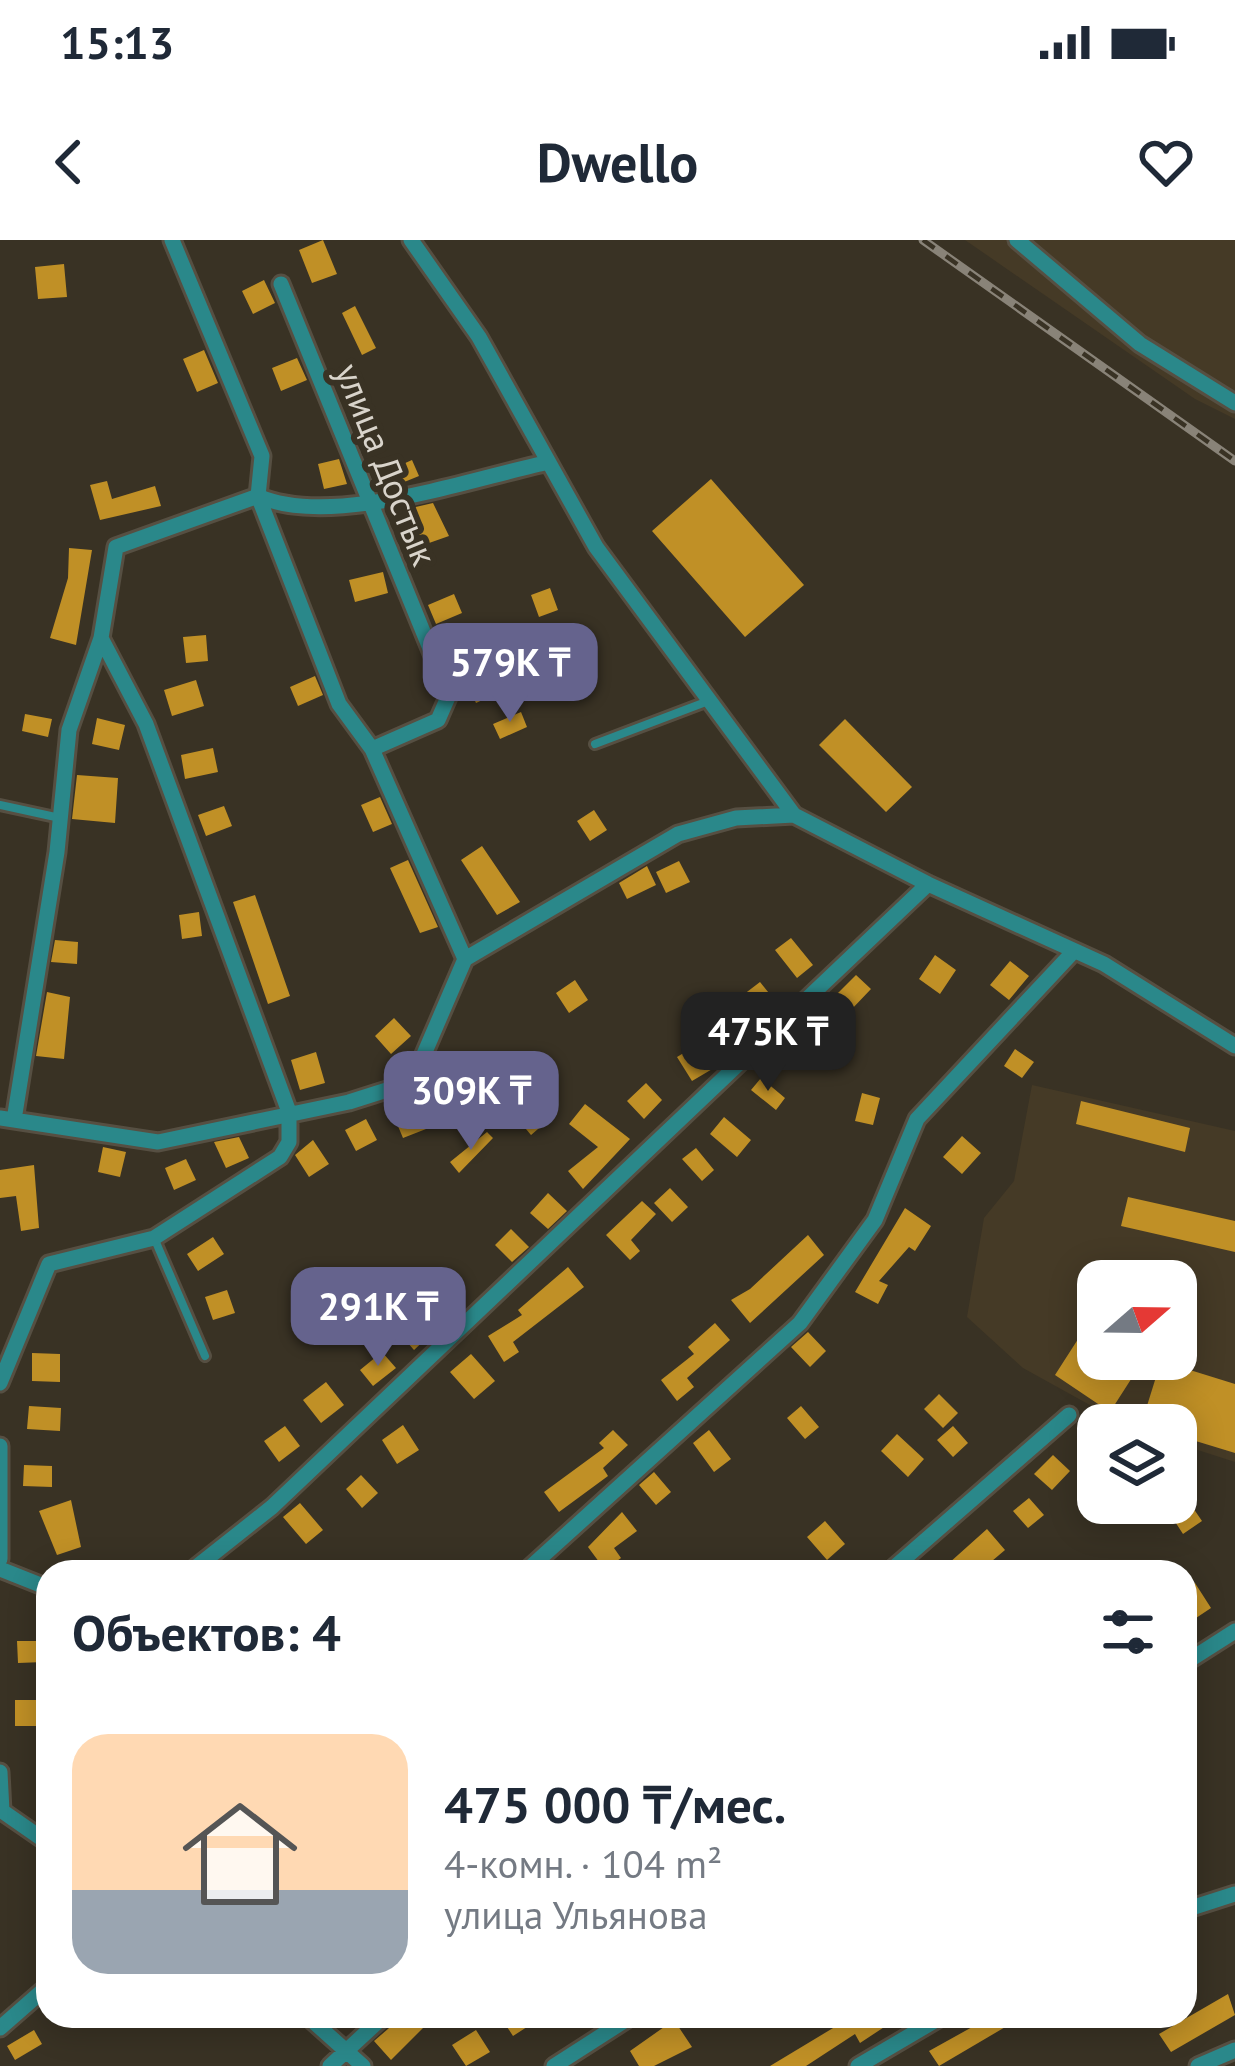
<!DOCTYPE html>
<html lang="ru">
<meta charset="utf-8">
<style>
body{margin:0;font-family:"PT Sans",sans-serif;background:#f2f2f3;color:#1f2937;height:100vh;display:flex;flex-direction:column;font-size:45px;white-space:nowrap}
*{box-sizing:border-box;margin:0}
p{font-size:39px;color:#747a83}
.icon{flex:none;width:66px;height:66px;fill:none;stroke:currentColor;stroke-width:2;stroke-linecap:round;stroke-linejoin:round}
.map{position:relative;flex:1;overflow:hidden}
.details{position:absolute;left:36px;top:1320px;width:1161px;height:468px;display:flex;flex-direction:column;background:#fff;border-radius:36px;box-shadow:0 6px 30px #0003}
.details>*{flex:none}
.needle{width:78px;rotate:70deg}
.controls{position:absolute;left:1077px;top:1020px;display:grid;gap:24px}
.controls a{display:grid;place-items:center;width:120px;height:120px;border-radius:24px;background:#fff;box-shadow:0 6px 30px #0003;font-size:60px}
.price{position:absolute;translate:-50% -102px;padding:0 27px;border-radius:24px;background:#65638d;color:#fff;font-size:39px;line-height:78px;filter:drop-shadow(0 3px 6px #0008)}
.price::after{content:'';position:absolute;left:50%;top:72px;width:36px;height:27px;margin-left:-18px;background:inherit;clip-path:polygon(0 0,100% 0,50% 100%)}
.price.selected{background:#222;color:#fff}
ul{padding:0;list-style:none}
li{display:flex;align-items:center;gap:36px;height:300px;padding:0 36px}
li span{display:grid;place-items:center;flex:none;width:336px;height:240px;border-radius:36px;color:#555}
li>.icon{margin-inline-start:auto}
span .icon{width:144px;height:144px;fill:#fffc;stroke-width:1}
li b{font-size:51px}
h2{display:flex;justify-content:space-between;align-items:center;height:144px;padding:0 36px;font-size:51px}
.status{display:flex;justify-content:space-between;align-items:center;height:84px;padding:0 60px;background:#fff;direction:ltr}
.status svg{height:33px;fill:currentColor}
header{display:flex;justify-content:space-between;align-items:center;height:156px;padding:0 36px;background:#fff;font-size:54px;font-weight:600}
.map>svg:first-child{display:block}
.built{fill:#453a26;fill-rule:evenodd}
.building{fill:#c09026}
.lines{fill:none;stroke-linecap:round;stroke-linejoin:round}
.service-casing{stroke:#564f42;stroke-width:14}
.minor-casing{stroke:#564f42;stroke-width:21}
.service{stroke:#2a888a;stroke-width:8}
.minor{stroke:#2a888a;stroke-width:15}
.rail-casing{stroke:#898378;stroke-width:9}
.rail{stroke:#393224;stroke-width:4.5;stroke-dasharray:14;stroke-linecap:butt}
.labels{text-anchor:middle;dominant-baseline:central;stroke-width:12;stroke-linejoin:round;paint-order:stroke}
.street-label{font-size:36px;fill:#d9d4cb;stroke:#393224}
</style>
<div class="status"><b>15:13</b><svg viewBox="0 0 49 12"><path d="M0 12V9h3v3zM5 12V6h3v6zM10 12V3h3v9zM15 12V0h3v12zM26 1h20v11H26zM47 4h2v5h-2z"/></svg></div>
<header><svg class="icon" aria-label="back" viewBox="0 0 24 24"><path d="M15 5l-7 7 7 7"/></svg>Dwello<svg class="icon" aria-label="heart" viewBox="0 0 24 24"><path d="M12 20l-8-8c-3-5 5-10 8-4 3-6 11-1 8 4z"/></svg></header>
<div class="map">
<svg width="1235" height="1826" viewBox="0 0 1235 1826">
<rect width="100%" height="100%" fill="#393224"/>
<path class="built" d="M965,0H1235V179L1195,159Z
M1032,845L1235,891V1222L1176,1203V1185H1126L1023,1128L967,1077L984,978L1014,941ZM1098,1041H1176V1119H1098Z"/>
<path class="building" d="M323,0L337,34L312,43L299,10Z
M64,24L67,57L38,59L35,27Z
M264,40L275,63L253,74L242,51Z
M355,66L376,108L362,115L342,73Z
M204,110L218,143L197,152L183,119Z
M297,118L307,140L281,151L272,128Z
M339,219L347,244L324,249L318,224Z
M412,220L419,236L392,247L385,232Z
M711,239L804,345L745,397L652,291Z
M107,241L112,259L155,246L161,266L100,280L90,245Z
M433,263L449,296L412,309L407,269Z
M69,308L92,310L76,405L50,398L68,338Z
M383,332L388,353L355,362L349,340Z
M550,348L558,370L539,377L531,355Z
M454,354L462,373L436,384L428,365Z
M206,395L208,421L186,423L183,397Z
M484,411L502,451L476,463L458,423Z
M315,436L323,455L298,466L290,447Z
M196,440L204,466L172,476L164,450Z
M521,472L527,487L500,499L493,484Z
M25,474L52,479L48,497L22,491Z
M97,478L125,485L119,510L92,504Z
M845,479L912,547L886,572L819,505Z
M213,508L218,532L185,539L181,515Z
M77,535L118,538L115,583L72,579Z
M380,557L392,584L373,592L361,565Z
M224,566L232,586L206,596L198,575Z
M594,570L607,590L590,601L577,581Z
M482,606L520,662L497,675L461,620Z
M408,620L438,687L420,693L390,628Z
M679,621L690,642L666,653L656,632Z
M647,626L656,645L627,659L619,643Z
M255,655L290,756L268,764L233,662Z
M199,672L202,696L182,699L179,675Z
M791,698L813,725L797,738L775,710Z
M55,700L78,702L77,724L51,722Z
M935,715L956,730L940,754L919,739Z
M1010,721L1029,736L1009,760L990,745Z
M856,735L871,749L809,814L794,797Z
M575,740L588,760L569,773L556,753Z
M760,742L777,763L706,816L714,828L692,841L677,817L715,794L709,784L743,763L739,758Z
M47,752L70,757L64,819L36,816Z
M394,778L411,796L391,814L375,796Z
M1015,809L1034,822L1022,838L1004,826Z
M316,812L325,843L300,850L291,820Z
M761,838L785,858L776,870L751,850Z
M646,843L662,860L644,879L627,861Z
M862,853L880,858L873,885L855,881Z
M414,858L426,889L403,898L390,867Z
M537,859L552,877L531,895L516,877Z
M1081,861L1190,888L1185,912L1076,884Z
M585,864L630,899L583,949L568,931L598,907L569,884Z
M724,877L751,900L737,917L710,894Z
M366,879L377,900L356,911L345,890Z
M487,892L493,898L459,933L450,922Z
M962,896L981,913L962,934L943,917Z
M239,897L249,918L226,928L214,902Z
M313,900L329,924L309,937L295,915Z
M103,907L126,912L120,937L98,932Z
M696,908L714,930L702,941L682,919Z
M186,919L196,940L174,950L165,928Z
M34,925L39,988L21,991L16,956L0,958V930Z
M670,948L688,967L672,982L654,963Z
M548,953L567,971L548,989L530,973Z
M1128,957L1235,981V1012L1121,986Z
M642,961L656,974L631,1000L640,1011L630,1020L606,995Z
M905,968L931,986L915,1011L909,1007L879,1041L888,1045L878,1064L855,1052Z
M511,989L529,1007L512,1022L495,1005Z
M808,995L824,1015L750,1083L731,1060L750,1049Z
M213,997L224,1014L198,1031L187,1014Z
M568,1027L584,1047L513,1102L519,1112L504,1122L488,1096L522,1075L518,1070Z
M227,1050L235,1073L213,1080L205,1057Z
M411,1074L430,1095L414,1110L395,1088Z
M1089,1082L1098,1088V1119H1144L1110,1172L1055,1135Z
M715,1083L730,1100L687,1138L694,1147L677,1161L661,1140L694,1114L688,1107Z
M808,1092L826,1111L810,1127L791,1107Z
M382,1112L396,1128L373,1146L360,1130Z
M32,1113L60,1114V1142L32,1141Z
M471,1114L495,1141L474,1159L450,1132Z
M1161,1121L1235,1144V1213L1176,1195V1185H1141Z
M326,1142L344,1165L321,1183L303,1160Z
M939,1154L958,1173L943,1188L924,1169Z
M29,1166L61,1168L60,1191L27,1189Z
M801,1166L819,1187L805,1199L787,1178Z
M403,1185L419,1210L397,1224L382,1200Z
M285,1186L300,1206L279,1222L264,1201Z
M953,1186L968,1203L953,1217L937,1200Z
M613,1190L628,1205L603,1228L608,1236L559,1272L544,1252L604,1208L599,1203Z
M709,1190L731,1219L714,1232L693,1203Z
M897,1194L924,1219L908,1237L881,1211Z
M1053,1215L1070,1231L1052,1250L1034,1234Z
M24,1225L52,1226V1247L23,1246Z
M654,1232L671,1252L656,1265L639,1245Z
M361,1235L378,1253L362,1268L346,1249Z
M1029,1258L1044,1275L1028,1288L1013,1271Z
M71,1260L81,1307L57,1315L39,1271Z
M1189,1262L1202,1281L1183,1294L1170,1274Z
M300,1263L323,1290L306,1304L283,1277Z
M622,1272L637,1291L614,1308L621,1318L605,1330L588,1307Z
M825,1281L845,1304L827,1320L807,1297Z
M987,1289L1005,1310L979,1332H939Z
M1195,1343L1211,1368L1193,1380L1185,1368V1350Z
M17,1401H44V1422L18,1423Z
M15,1460H38L39,1486H15Z
M1228,1754L1235,1775L1171,1812L1159,1794Z
M403,1776H435L391,1820L374,1801Z
M500,1776H544L513,1796Z
M853,1776H901L860,1803L855,1794L806,1826H770Z
M992,1776H1024L939,1826L929,1811Z
M674,1780L692,1807L654,1826H639L630,1811Z
M34,1790L42,1804L15,1820L7,1806Z
M476,1790L490,1812L466,1826L452,1805Z"/>
<g class="lines">
<g class="service-casing">
<path id="service" d="M595,504L711,460
M0,565L60,578
M155,1000L205,1116"/>
</g>
<g class="minor-casing">
<path id="minor" d="M411,0L479,97L596,307L794,575L928,644L1104,724L1235,806
M1017,0L1140,104L1235,163
M281,44L449,455L438,480L372,509L465,719
M372,509L339,464L258,256C331,288 467,240 545,223
M0,878L158,902L349,862L412,842L465,719L678,594L736,578L794,575
M14,880L57,612L69,490L101,398L116,307L258,256L262,216L172,0
M0,1143L49,1024L154,998L280,917L289,902V872L146,484L101,398
M0,1206V1319
M0,1329L48,1348
M190,1332L272,1267L928,644
M525,1332L800,1083L875,980L917,879L1074,711
M889,1332L1069,1175
M1185,1423L1235,1391
M0,1532L2,1571L48,1603
M1185,1670L1235,1654
M307,1776L363,1826
M0,1788L48,1746
M330,1826L384,1776
M554,1826L632,1776
M858,1826L943,1776
M1198,1826L1235,1810"/>
</g>
<use href="#service" class="service"/>
<use href="#minor" class="minor"/>
<g class="rail-casing">
<path id="rail" d="M923,0L1235,221"/>
</g>
<use href="#rail" class="rail"/>
</g>
<g class="labels">
<g class="street-label">
<text transform="translate(387 224) rotate(68)">улица Достык</text>
</g>
</g>
</svg>
<div class="controls">
<a><svg class="needle" viewBox="-14 -14 28 28"><path d="M0-13l5 13h-10z" fill="#e53935"/><path d="M0 13l5-13h-10z" fill="#747a83"/></svg></a>
<a><svg class="icon" aria-label="layers" viewBox="0 0 24 24"><path d="M12 4l9 5-9 5-9-5zM3 14l9 5 9-5"/></svg></a>
</div>
<b class="price" style="left:510px;top:485px">579K ₸</b>
<b class="price selected" style="left:768px;top:854px">475K ₸</b>
<b class="price" style="left:471px;top:913px">309K ₸</b>
<b class="price" style="left:378px;top:1129px">291K ₸</b>
<section class="details">
<h2>Объектов: 4<svg class="icon" aria-label="filters" viewBox="0 0 24 24"><path d="M4 7h16M4 17h16"/><circle cx="9" cy="7" r="2"/><circle cx="15" cy="17" r="2"/></svg></h2>
<ul>
<li><span style="background:linear-gradient(#ffd9b3 65%,#9aa5b1 0)"><svg class="icon" aria-label="home" viewBox="0 0 24 24"><path d="M3 11l9-7 9 7M6 9v11h12V9"/></svg></span><div><b>475 000 ₸/мес.</b><p>4-комн. · 104 m²</p><p>улица Ульянова</p></div></li>
</ul>
</section>
</div>
